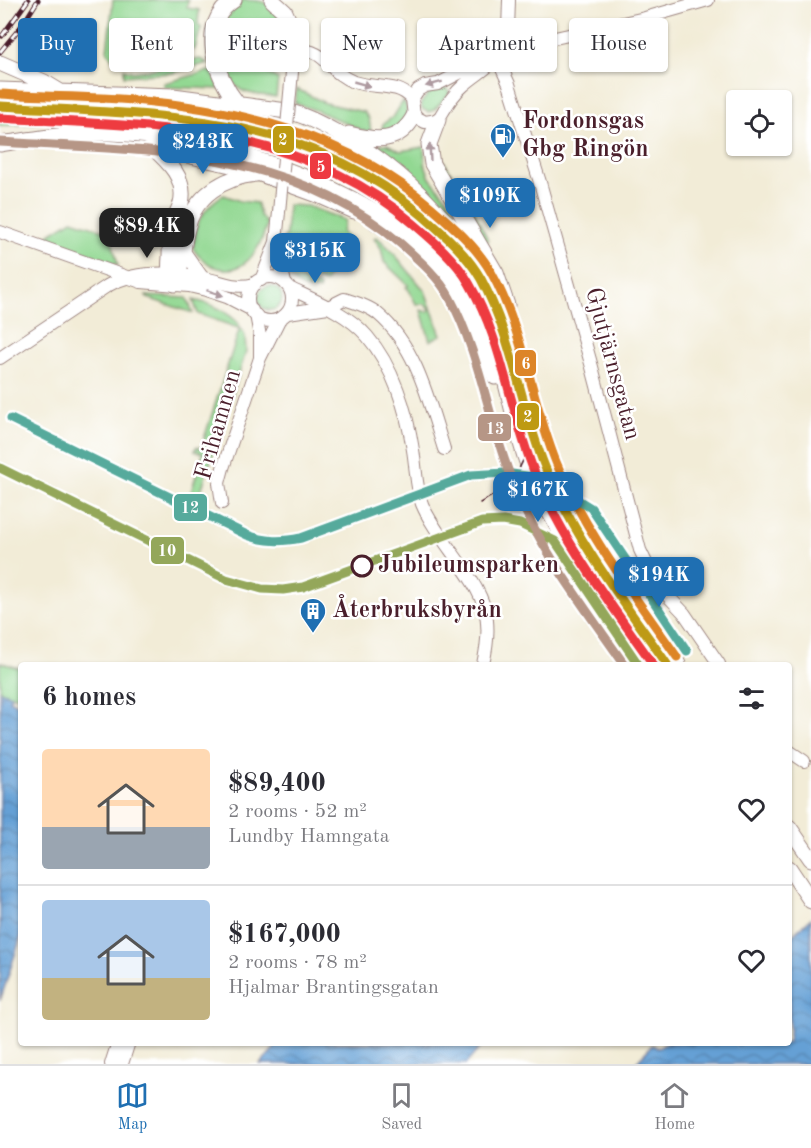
<!DOCTYPE html>
<meta charset="utf-8">
<style>
body{margin:0;font-family:"Old Standard TT",serif;background:#f2f2f3;color:#2b2b33;height:100vh;display:flex;flex-direction:column;font-size:22px;white-space:nowrap}
*{box-sizing:border-box;margin:0}
p{font-size:20px;color:#7c7c81}
.icon{flex:none;width:33px;height:33px;fill:none;stroke:currentColor;stroke-width:2;stroke-linecap:round;stroke-linejoin:round}
.map{position:relative;flex:1;overflow:hidden}
.side{position:absolute;left:18px;top:662px;width:774px;height:384px;display:flex;flex-direction:column;background:#fff;border-radius:6px;box-shadow:0 2px 4px #0004}
.side>*{flex:none}
.hud{position:absolute;left:18px;top:18px;width:776px;height:54px;display:flex;gap:12px}
.tools{position:absolute;left:726px;top:90px;display:grid;gap:12px}
.tools a{display:grid;place-items:center;width:66px;height:66px;border-radius:6px;background:#fff;box-shadow:0 2px 4px #0004;font-size:30px}
.price{position:absolute;translate:-50% -51px;padding:0 14px;border-radius:12px;background:#1f6fb2;color:#fff;font-size:20px;line-height:39px;filter:drop-shadow(0 2px 3px #0008)}
.price::after{content:'';position:absolute;left:50%;top:36px;width:18px;height:14px;margin-left:-9px;background:inherit;clip-path:polygon(0 0,100% 0,50% 100%)}
.price.current{background:#222;color:#fff}
ul{padding:0;list-style:none}
li{display:flex;align-items:center;gap:18px;height:150px;padding:0 24px}
li+li{border-top:2px solid #e1e1e2}
li span{display:grid;place-items:center;flex:none;width:168px;height:120px;border-radius:6px;color:#555}
li>.icon{margin-inline-start:auto}
span .icon{width:72px;height:72px;fill:#fffc;stroke-width:1}
li b{font-size:26px}
h2{display:flex;justify-content:space-between;align-items:center;height:72px;padding:0 24px;font-size:26px}
.tag{padding:0 21px;border-radius:6px;background:#fff;box-shadow:0 2px 4px #0004;font-size:21px;line-height:54px}
.tag.current{background:#1f6fb2;color:#fff}
.tab-bar{display:flex;justify-content:space-around;align-items:center;height:84px;border-top:2px solid #e1e1e2;background:#fff;font-size:16px;color:#7c7c81}
.tab-bar a{display:grid;justify-items:center;gap:3px}
.tab-bar .current{color:#1f6fb2}
.map>svg:first-child{display:block}
.green{fill:#92d892;stroke:#6e7c5e;stroke-width:1.5}
.water{fill:url(#water-waves);stroke:#586080;stroke-width:1.5}
.lines{fill:none;stroke-linecap:round;stroke-linejoin:round}
.minor-casing{stroke:#9e8681;stroke-width:14}
.major-casing{stroke:#9e8681;stroke-width:17}
.minor{stroke:#fff;stroke-width:12}
.major{stroke:#fff;stroke-width:15}
.tram{stroke:#4a1f2b;stroke-width:1.5}
.rail-casing{stroke:#4a1f2b;stroke-width:5}
.rail{stroke:#fff;stroke-width:3;stroke-dasharray:9;stroke-linecap:butt}
.minor-bridge-casing{stroke:#9e8681;stroke-width:14;stroke-linecap:butt}
.minor-bridge{stroke:#fff;stroke-width:12}
.tram-1-casing{stroke:#fff;stroke-width:14}
.tram-2-casing{stroke:#fff;stroke-width:14}
.tram-3-casing{stroke:#fff;stroke-width:14}
.tram-4-casing{stroke:#fff;stroke-width:14}
.tram-5-casing{stroke:#fff;stroke-width:14}
.tram-6-casing{stroke:#fff;stroke-width:14}
.tram-1{stroke:#be9a12;stroke-width:9}
.tram-2{stroke:#ee3a41;stroke-width:9}
.tram-3{stroke:#dd8528;stroke-width:9}
.tram-4{stroke:#94a75a;stroke-width:9}
.tram-5{stroke:#56aa9c;stroke-width:9}
.tram-6{stroke:#b69686;stroke-width:9}
.oneway{fill:#ae9aa0}
.stop-dot{fill:#fff;stroke:#4a1f2b;stroke-width:3}
.labels{text-anchor:middle;dominant-baseline:central;stroke-width:5;stroke-linejoin:round;paint-order:stroke}
.poi-label{font-size:24px;font-weight:bold;fill:#4a1f2b;stroke:#fff;text-anchor:start}
.street-label{font-size:24px;fill:#4a1f2b;stroke:#fff}
.stop-label{font-size:24px;font-weight:bold;fill:#4a1f2b;stroke:#fff;text-anchor:start}
.line-badge{stroke:#fff;stroke-width:2}
.badge-label{font-size:16px;text-anchor:middle;font-weight:bold;fill:#fff}
</style>
<div class="map">
<svg width="811" height="1064" viewBox="0 0 811 1064">
<defs>
<pattern id="water-waves" width="16" height="10" patternUnits="userSpaceOnUse" patternTransform="scale(1.5)"><rect width="16" height="10" fill="#65a0d5"/><path d="M0 5q4-4 8 0t8 0" fill="none" stroke="#5582ad"/></pattern>
</defs>
<rect width="100%" height="100%" fill="#fff"/>
<filter id="ink" filterUnits="userSpaceOnUse"><feTurbulence type="fractalNoise" baseFrequency=".0167" numOctaves="2"/><feDisplacementMap in="SourceGraphic" scale="12" xChannelSelector="R" yChannelSelector="G"/><feConvolveMatrix kernelMatrix="1 2 1 2 8 2 1 2 1" color-interpolation-filters="sRGB"/></filter>
<filter id="wash" filterUnits="userSpaceOnUse"><feTurbulence type="fractalNoise" baseFrequency=".008" numOctaves="4" result="noise"/><feDisplacementMap in="SourceGraphic" scale="24" xChannelSelector="R" yChannelSelector="G"/><feGaussianBlur stdDeviation="1.35" result="paint"/><feColorMatrix in="noise" values="0 0 0 0 0 0 0 0 0 0 0 0 0 0 0 0 0 1.4 0 .05"/><feComposite in="paint" operator="in"/></filter>
<g filter="url(#wash)">
<rect width="100%" height="100%" fill="#f2ecd7"/>
<path class="green" d="M113,0H188L187,8L199,10L198,24L201,28L195,49C173,63 137,69 112,59L107,50Z
M244,0C274,0 276,7 286,34H284C274,20 262,19 250,31C246,48 238,52 222,58C221,52 218,45 219,39C221,23 227,4 244,0Z
M260,28L273,30L281,44L283,54L270,65L253,44L255,32Z
M200,59L208,63L172,73L124,76V69L133,72L149,70Z
M238,65H252L278,79L276,97C247,93 237,96 225,68Z
M209,71L213,72L220,89L164,87V83Z
M446,87L450,93L434,110L428,112L422,109L421,103L429,93Z
M297,89L325,103L364,112L369,119L371,132L363,131L318,111L295,103Z
M403,101L406,105L407,114L400,126L385,132L382,129L383,124L394,116Z
M0,116L52,118V122L0,126Z
M387,144L400,151L424,147L425,164L430,178L446,197L485,259L377,149V145Z
M437,150L475,212L488,240L484,243L441,175Z
M343,153L380,171L412,196L410,199L389,185L344,160Z
M224,195L240,201L257,203L260,215L267,224C260,250 242,282 209,264C203,260 196,255 193,248C191,239 197,224 201,217C207,208 214,199 224,195Z
M288,205L307,206L345,220L342,232L352,243C349,259 346,257 336,267C331,271 328,277 325,283L292,268L285,266L284,238L286,234Z
M72,220L110,232L118,265L47,242V236Z
M377,237L391,250L425,291L441,335L430,341L421,310L428,312L430,309L425,304H416L409,290L406,287L408,286V285L384,262L381,248L374,238Z
M286,271L296,275L320,287L319,290C303,291 294,284 286,271Z
M258 298a12 12 0 1 1 24 0a12 12 0 1 1-24 0Z
M146,296L187,298L193,313L147,298Z
M193,300C211,303 226,310 239,324L238,328L198,314Z
M240,327L245,336L246,352L200,494L190,495L203,453L195,451L196,447L201,448Z
M0,662L21,669V698L0,691Z"/>
<path class="water" d="M0,691L12,695L9,700L21,706V937L0,1001Z
M811,918V1064H635L652,1045L659,1048L666,1043L789,1042V938Z
M279,1043V1042L484,1043L466,1064H260Z"/>
</g>
<g filter="url(#ink)">
<g class="lines">
<g class="minor-casing">
<path id="minor" d="M509,0L508,30L515,50
M294,49C330,50 325,71 354,82C374,89 398,82 412,99
M497,58L509,84L539,179L592,367L640,550L650,571L666,594L684,613L719,664
M497,58C487,69 475,75 464,85C452,95 446,107 438,120L425,122L414,116L412,99L418,90L425,86L438,84L483,61L537,42L645,18L708,0
M292,72L294,43
M0,232L141,282L189,286L206,290L227,297L252,310
M277,246L285,283
M183,250L203,278
M248 299a22 22 0 1 1 44 0a22 22 0 1 1-44 0Z
M261,280L276,242L279,212
M289,288C316,301 347,313 367,336C393,366 407,411 413,450C416,467 416,488 422,504C437,540 476,575 485,610C490,628 487,647 483,664
M288,313L328,307L344,299C356,303 369,306 378,314C417,347 429,402 444,449
M256,315L260,336V357
M0,358L107,286C136,270 173,272 204,278C225,282 233,289 255,284
M222,503L219,483L223,468L260,358L280,318
M789,751L804,761
M111,1064L118,1042
M122,1064L129,1042"/>
</g>
<g class="major-casing">
<path id="major" d="M234,0C197,24 215,76 237,103
M272,0L285,12L294,33
M0,63L44,82L59,91
M0,90L173,96L287,111C308,116 326,127 345,137C421,181 480,252 512,335C531,385 540,440 564,489C595,551 639,608 678,664
M438,120L429,144L432,164L496,273L507,305
M349,134C376,141 399,144 414,116
M0,144C37,139 74,132 112,133C199,137 281,162 358,202C378,213 400,224 418,238C442,258 466,286 481,314C509,367 511,428 535,483C563,546 611,608 651,664
M151,147L244,168L318,195L354,211
M152,147C168,161 187,179 181,203C179,210 174,217 173,225C170,235 170,247 170,257C169,269 169,275 175,284
M375,222C405,241 445,274 463,305C476,328 486,352 495,377
M175,284C183,267 182,247 187,229C194,196 224,177 256,174
M789,827L811,859
M789,868L811,901"/>
</g>
<use href="#minor" class="minor"/>
<use href="#major" class="major"/>
<path class="tram" d="M480,503C515,484 521,471 533,433"/>
<g class="rail-casing">
<path id="rail" d="M2,36L28,0
M0,52L23,24L38,0"/>
</g>
<use href="#rail" class="rail"/>
<g class="minor-bridge-casing">
<path id="minor-bridge" d="M279,212L292,72"/>
</g>
<use href="#minor-bridge" class="minor-bridge"/>
<g class="tram-1-casing">
<path id="tram-1" d="M0,106C150,115 301,110 422,215C444,234 467,254 481,279C513,338 520,405 545,467C574,538 623,601 667,664"/>
</g>
<g class="tram-2-casing">
<path id="tram-2" d="M0,118C146,127 296,122 414,224C434,241 456,260 469,283C503,341 509,409 534,471C562,541 610,603 653,664"/>
</g>
<g class="tram-3-casing">
<path id="tram-3" d="M1,94C45,97 89,96 133,100C240,109 349,136 432,208C453,226 477,247 491,272C524,331 531,400 556,462C585,533 634,595 677,657"/>
</g>
<g class="tram-4-casing">
<path id="tram-4" d="M0,468L226,579L262,589L283,590L303,587L482,522L503,521L520,524L555,541L638,664"/>
</g>
<g class="tram-5-casing">
<path id="tram-5" d="M11,419L247,535C266,542 281,542 301,538L471,475L505,473L533,477L560,489L591,508L687,651"/>
</g>
<g class="tram-6-casing">
<path id="tram-6" d="M0,142C142,151 286,145 401,244C419,260 439,277 450,298C480,354 488,419 511,478C537,546 583,605 624,664"/>
</g>
<use href="#tram-1" class="tram-1"/>
<use href="#tram-2" class="tram-2"/>
<use href="#tram-3" class="tram-3"/>
<use href="#tram-4" class="tram-4"/>
<use href="#tram-5" class="tram-5"/>
<use href="#tram-6" class="tram-6"/>
</g>
<defs><path id="oneway-solid" d="M-6-.8H1V-3.2L6.5 0L1 3.2V.8H-6Z" transform="scale(1.5)"/></defs>
<g class="oneway">
<use href="#oneway-solid" transform="translate(362 84) rotate(16)"/>
<use href="#oneway-solid" transform="translate(434 84) rotate(165)"/>
<use href="#oneway-solid" transform="translate(430 152) rotate(-93)"/>
<use href="#oneway-solid" transform="translate(215 293) rotate(18)"/>
</g>
</g>
<defs>
<g id="fuel-pin" transform="scale(1.35)"><path d="M0 17L-7.5 6A9.5 9.5 0 1 1 7.5 6Z" fill="#1f6fb2" stroke="#fff"/><path d="M-5.5-6h7V0h2V4h1.3V-2.5L3-4.5l.8-.8L6-3V5H2.5V1h-1V6h-7ZM-4.2-4.7v3.2H.2V-4.7Z" fill="#fff"/></g>
<g id="building-pin" transform="scale(1.35)"><path d="M0 17L-7.5 6A9.5 9.5 0 1 1 7.5 6Z" fill="#1f6fb2" stroke="#fff"/><path d="M-4-6H4V6H1V3H-1V6H-4ZM-2.5-4.3h1.7v1.8h-1.7ZM.8-4.3h1.7v1.8H.8ZM-2.5-1h1.7V.8h-1.7ZM.8-1h1.7V.8H.8Z" fill="#fff"/></g>
</defs>
<g fill-rule="evenodd">
<use href="#fuel-pin" x="503" y="136"/>
<use href="#building-pin" x="313" y="611"/>
</g>
<circle class="stop-dot" cx="362" cy="566" r="10"/>
<g class="labels">
<g class="poi-label">
<text x="522" y="122">Fordonsgas<tspan x="522" dy="28">Gbg Ringön</tspan></text>
<text x="332" y="611">Återbruksbyrån</text>
</g>
<g class="street-label">
<text transform="translate(612 364) rotate(75)">Gjutjärnsgatan</text>
<text transform="translate(219 425) rotate(-74)">Frihamnen</text>
</g>
<g class="stop-label">
<text x="378" y="566">Jubileumsparken</text>
</g>
</g>
<g class="line-badge">
<rect x="272" y="125" width="23" height="29" rx="6" fill="#be9a12"/>
<rect x="309" y="152" width="23" height="28" rx="6" fill="#ee3a41"/>
<rect x="514" y="349" width="23" height="28" rx="6" fill="#dd8528"/>
<rect x="516" y="402" width="24" height="29" rx="6" fill="#be9a12"/>
<rect x="477" y="413" width="35" height="29" rx="6" fill="#b69686"/>
<rect x="173" y="493" width="35" height="29" rx="6" fill="#56aa9c"/>
<rect x="150" y="536" width="35" height="29" rx="6" fill="#94a75a"/>
</g>
<g class="badge-label">
<text x="283" y="145">2</text>
<text x="321" y="172">5</text>
<text x="526" y="369">6</text>
<text x="528" y="422">2</text>
<text x="495" y="434">13</text>
<text x="190" y="513">12</text>
<text x="167" y="556">10</text>
</g>
</svg>
<div class="tools">
<a><svg class="icon" aria-label="locate" viewBox="0 0 24 24"><circle cx="12" cy="12" r="6"/><path d="M12 2v4M12 18v4M2 12h4M18 12h4"/></svg></a>
</div>
<b class="price" style="left:203px;top:175px">$243K</b>
<b class="price" style="left:490px;top:229px">$109K</b>
<b class="price current" style="left:147px;top:259px">$89.4K</b>
<b class="price" style="left:315px;top:284px">$315K</b>
<b class="price" style="left:538px;top:523px">$167K</b>
<b class="price" style="left:659px;top:608px">$194K</b>
<div class="hud">
<a class="tag current">Buy</a>
<a class="tag">Rent</a>
<a class="tag">Filters</a>
<a class="tag">New</a>
<a class="tag">Apartment</a>
<a class="tag">House</a>
</div>
<section class="side">
<h2>6 homes<svg class="icon" aria-label="filters" viewBox="0 0 24 24"><path d="M4 7h16M4 17h16"/><circle cx="9" cy="7" r="2"/><circle cx="15" cy="17" r="2"/></svg></h2>
<ul>
<li><span style="background:linear-gradient(#ffd9b3 65%,#9aa5b1 0)"><svg class="icon" aria-label="home" viewBox="0 0 24 24"><path d="M3 11l9-7 9 7M6 9v11h12V9"/></svg></span><div><b>$89,400</b><p>2 rooms · 52 m²</p><p>Lundby Hamngata</p></div><svg class="icon" aria-label="heart" viewBox="0 0 24 24"><path d="M12 20l-8-8c-3-5 5-10 8-4 3-6 11-1 8 4z"/></svg></li>
<li><span style="background:linear-gradient(#a9c7e8 65%,#c2b280 0)"><svg class="icon" aria-label="home" viewBox="0 0 24 24"><path d="M3 11l9-7 9 7M6 9v11h12V9"/></svg></span><div><b>$167,000</b><p>2 rooms · 78 m²</p><p>Hjalmar Brantingsgatan</p></div><svg class="icon" aria-label="heart" viewBox="0 0 24 24"><path d="M12 20l-8-8c-3-5 5-10 8-4 3-6 11-1 8 4z"/></svg></li>
</ul>
</section>
</div>
<nav class="tab-bar">
<a class="current"><svg class="icon" aria-label="map" viewBox="0 0 24 24"><path d="M3 6l6-2 6 2 6-2v14l-6 2-6-2-6 2zM9 4v14M15 6v14"/></svg>Map</a>
<a><svg class="icon" aria-label="saved" viewBox="0 0 24 24"><path d="M7 4h10v16l-5-4-5 4z"/></svg>Saved</a>
<a><svg class="icon" aria-label="home" viewBox="0 0 24 24"><path d="M3 11l9-7 9 7M6 9v11h12V9"/></svg>Home</a>
</nav>
